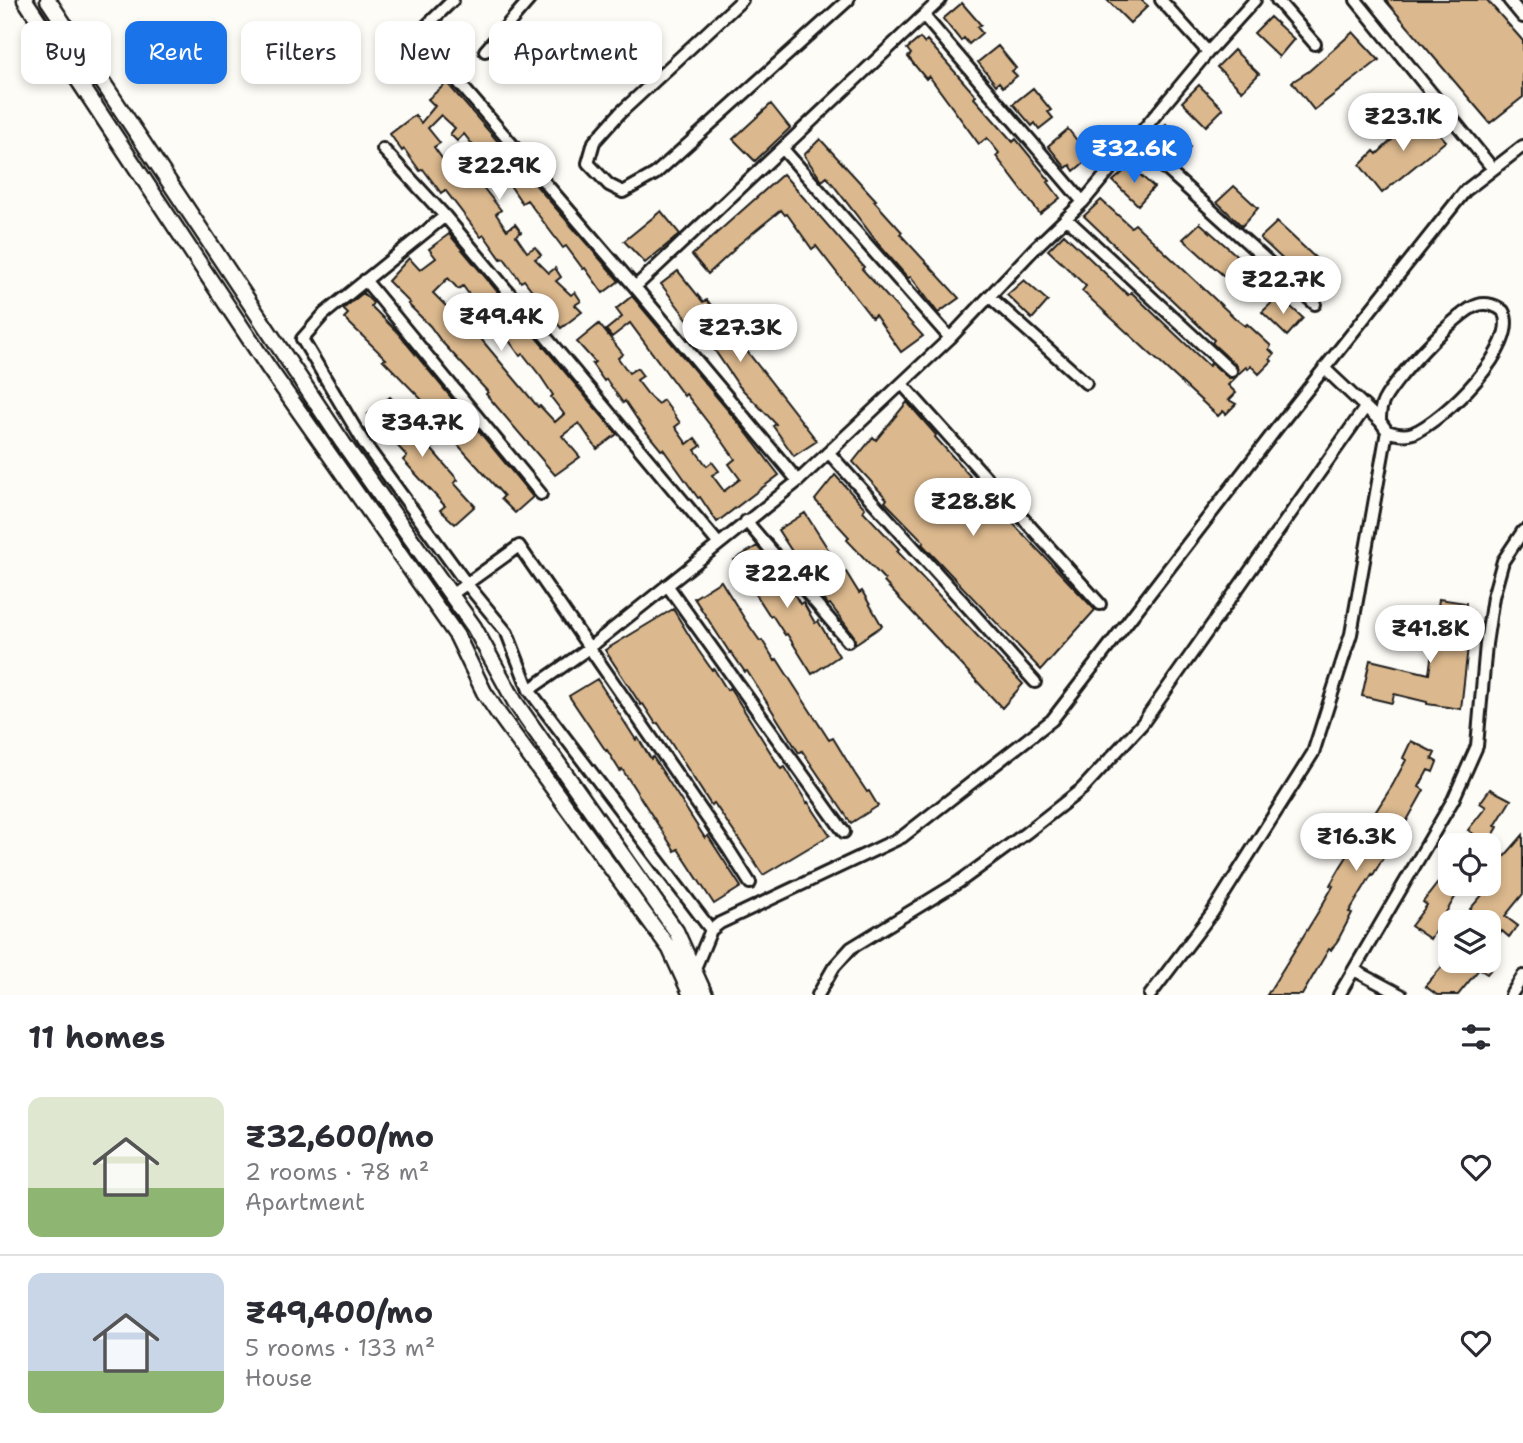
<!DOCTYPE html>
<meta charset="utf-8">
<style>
body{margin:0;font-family:"Shantell Sans",sans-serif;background:#f7f7f7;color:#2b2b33;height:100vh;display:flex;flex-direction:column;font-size:26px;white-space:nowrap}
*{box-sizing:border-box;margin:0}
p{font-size:23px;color:#7c7c81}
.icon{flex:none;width:38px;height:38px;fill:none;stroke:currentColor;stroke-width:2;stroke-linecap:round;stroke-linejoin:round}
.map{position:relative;height:995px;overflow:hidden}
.drawer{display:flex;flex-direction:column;background:#fff;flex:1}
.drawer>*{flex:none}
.top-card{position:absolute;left:21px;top:21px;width:700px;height:63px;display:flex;gap:14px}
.buttons{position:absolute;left:1438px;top:833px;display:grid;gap:14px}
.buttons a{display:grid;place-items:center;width:63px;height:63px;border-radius:14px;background:#fff;box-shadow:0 4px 10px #0003;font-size:35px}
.price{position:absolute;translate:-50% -60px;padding:0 16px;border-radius:24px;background:#fff;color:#222;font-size:23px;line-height:46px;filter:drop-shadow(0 2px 4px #0008)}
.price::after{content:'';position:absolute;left:50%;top:42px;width:21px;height:16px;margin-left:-10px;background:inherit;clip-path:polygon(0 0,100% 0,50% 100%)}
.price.current{background:#1a73e8;color:#fff}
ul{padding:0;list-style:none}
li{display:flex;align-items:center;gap:21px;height:175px;padding:0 28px}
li+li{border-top:2px solid #e1e1e2}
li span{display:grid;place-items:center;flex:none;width:196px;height:140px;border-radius:14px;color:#555}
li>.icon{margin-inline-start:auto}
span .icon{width:84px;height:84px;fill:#fffc;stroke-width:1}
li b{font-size:30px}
h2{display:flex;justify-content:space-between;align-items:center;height:84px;padding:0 28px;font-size:30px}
.pill{padding:0 24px;border-radius:14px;background:#fff;box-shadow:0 4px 10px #0003;font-size:24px;line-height:63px}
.pill.current{background:#1a73e8;color:#fff}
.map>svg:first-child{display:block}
.building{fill:#dbb88d;stroke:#1c1c1c;stroke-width:2;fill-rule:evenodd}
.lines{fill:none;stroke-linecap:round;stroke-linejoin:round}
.minor-casing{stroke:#1c1c1c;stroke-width:16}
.tertiary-casing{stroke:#1c1c1c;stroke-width:19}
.minor{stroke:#fdfcf7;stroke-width:10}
.tertiary{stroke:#fdfcf7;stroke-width:14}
</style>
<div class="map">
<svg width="1523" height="995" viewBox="0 0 1523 995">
<rect width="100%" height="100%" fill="#fdfcf7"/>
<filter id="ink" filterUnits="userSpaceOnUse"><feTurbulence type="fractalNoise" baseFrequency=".0143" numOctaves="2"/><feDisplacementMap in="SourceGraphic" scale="14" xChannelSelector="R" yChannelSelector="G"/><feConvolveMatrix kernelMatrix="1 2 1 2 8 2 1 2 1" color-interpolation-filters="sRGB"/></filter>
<g filter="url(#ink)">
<path class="building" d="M1107,0H1141L1148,6L1130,23Z
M1385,0H1487L1523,41V97L1490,123Z
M962,3L981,25L977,27L982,33L969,44L964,38L961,41L943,19Z
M1270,17L1294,39L1279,57L1254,33Z
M1353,32L1379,60L1314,110L1292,82L1309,71Z
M920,38L924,43L927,40L976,96L974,98L1013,142L1016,139L1050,181L1048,182L1060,198L1040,214L996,156L999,153L987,138L979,144L929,76L926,79L908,57L911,54L907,49Z
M998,46L1016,68L1012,71L1017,76L1003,87L999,82L996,85L978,62Z
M1234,50L1259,74L1242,91L1217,67Z
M447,83L619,281L603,293L585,268L583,269L566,246L563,248L527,200L522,203L505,178L501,181L464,134L457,141L450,134L455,128L441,115L428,128L440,143L434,147L446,164L454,157L459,164L463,162L501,210L496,214L507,230L515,224L521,232L516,236L527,252L535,247L541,255L535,259L549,273L555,268L561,277L556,281L571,295L575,292L581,301L575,305L582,312L561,328L524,280L521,282L504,258L501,259L484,235L481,237L445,190L441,193L423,169L420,171L404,149L402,151L390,134L415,115L421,123L435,106L428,99Z
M1199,85L1223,109L1206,126L1182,102Z
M1033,88L1051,110L1048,112L1053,118L1039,129L1035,123L1032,126L1013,104Z
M771,104L790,128L755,161L733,139Z
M1420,113L1446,141L1382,193L1360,165L1374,151L1377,154Z
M1166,124L1190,147L1173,164L1149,141Z
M1068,129L1086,152L1083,154L1087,160L1074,171L1070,165L1066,168L1048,146Z
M820,139L876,200L874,201L902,232L900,234L959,298L938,313L911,277L908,278L881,247L827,177L822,181L804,155Z
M1130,166L1154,187L1138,205L1113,181Z
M783,174L864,267L862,269L923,336L901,352L875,315L872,318L816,246L812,249L787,214L785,215L781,210L733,249L734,250L708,274L692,255Z
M1234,186L1258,208L1242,226L1217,202Z
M1101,200L1131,227L1135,224L1236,319L1245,326L1247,324L1271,346L1269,349L1274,354L1270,359L1272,361L1259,374L1251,366L1248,369L1246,367L1237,375V366L1212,343L1214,340L1084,216Z
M661,211L680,234L645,263L624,241Z
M1277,222L1337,278L1322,296L1260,238Z
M1200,223L1261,277L1245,295L1183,239Z
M449,234L617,434L597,449L579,423L562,436L580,457L555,475L486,394L488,392L441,341L430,326L408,304L410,303L388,281L409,258L420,270L436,258L429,249ZM448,278L458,289L463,286L481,311L486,308L520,356L523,354L541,377L553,395L551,397L564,414L555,422L540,406L538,407L461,315L452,306L449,309L433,293Z
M1064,234L1128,295L1131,292L1209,366L1211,363L1229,378L1236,377L1228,385L1236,393L1229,400L1236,404L1226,414L1223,411L1218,416L1082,291L1086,286L1048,250Z
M678,271L703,302L707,300L817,441L794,456L773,426L776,424L739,386L709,342L706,344L661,284Z
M1024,280L1048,301L1032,319L1007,295Z
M363,293L373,303L371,306L398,333L533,497L515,513L501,499L504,496L423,406L426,404L383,360L386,359L344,318L348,314L343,309Z
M632,296L742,427L779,475L717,522L700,497L698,498L663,449L661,450L643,428L625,401L623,403L606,379L604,381L592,364L595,362L577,342L599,324L623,354L618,358L629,373L637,368L643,376L637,380L650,397L658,404L663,400L674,414L680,423L675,427L687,444L695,438L701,446L695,450L707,466L712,462L719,471L712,475L724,491L740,479L729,464L735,459L723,442L686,394L684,396L630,323L612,337L606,330L622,317L616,309Z
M1279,296L1303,318L1287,336L1262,312Z
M390,397L423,433L420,436L458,480L454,483L475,506L455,524L440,510L445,506L403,460L407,456L368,414Z
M907,402L936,435L935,437L970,476L969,477L1095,610L1041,670L922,544L924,542L885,502L887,499L853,462L873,437L876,440Z
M835,475L865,508L863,511L899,549L897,551L1023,684L1002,708L884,582L885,580L847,540L849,537L815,500Z
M805,513L844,574L846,572L859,593L862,591L882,626L855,644L854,636L830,604L828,605L815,584L814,585L778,530Z
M757,546L788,583L800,604L803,602L815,623L818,621L839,656L812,674L787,634L785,635L772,615L770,616L734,560Z
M721,581L746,621L760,641L762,640L775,661L777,659L829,740L833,738L855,774L867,792L869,791L878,806L851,823L802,751L799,753L747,671L745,672L731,652L730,653L694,598Z
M1439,599L1466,603L1465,611H1472L1461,709L1427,704V702L1394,694L1392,703L1362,696L1370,660L1429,674Z
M673,609L698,650L712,670L714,669L727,690L730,688L781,769L785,767L807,803L808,802L830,835L763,875L714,803L711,805L658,723L656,724L643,704L641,705L605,650Z
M597,679L636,740L638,738L651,759L653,757L705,838L708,836L741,887L714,904L678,849L675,851L622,769L620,771L607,750L606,751L569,696Z
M1411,741L1435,753L1432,759L1437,762L1433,772L1428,770L1419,787L1424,790L1410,815L1404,826L1402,825L1379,865L1373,875L1372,874L1349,912L1352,913L1338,940L1331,950L1329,949L1302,995H1267L1320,909L1333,886L1330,885L1341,866L1392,786L1406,760L1403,758Z
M1490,789L1511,800L1495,826L1498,827L1488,844L1468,830L1486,807L1480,803Z
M1523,835V894L1505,916L1518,926L1509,937L1502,931L1489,946V922L1470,909L1496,879L1489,874Z
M1451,866V884H1463L1430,939L1411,926L1427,905L1423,902Z
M1447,961H1498L1487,974L1479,969L1458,995H1437L1425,986Z"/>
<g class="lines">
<g class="minor-casing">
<path id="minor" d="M742,0L620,113L594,142L588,163L609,185L623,192L655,174L848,0
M1161,0L1208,52
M1277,0L1315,44
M1356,0L1493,169
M1509,0L1523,17
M924,16L1083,202
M416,36L453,0
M485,51L529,0
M448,70L635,287L798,481
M1134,140L1315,304
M383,149L445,216
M783,149L950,338
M1067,219L1231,371
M365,280L541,494
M635,287L940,0
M990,297L1086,383
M902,384L1100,604
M1380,421C1380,416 1380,410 1382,405C1388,385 1458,310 1478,305C1487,302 1497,306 1503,311C1522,345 1443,421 1413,433C1404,436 1395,434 1387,431
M829,453L1035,682
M746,521L848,641
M667,585L844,832
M451,595L519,546L729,850L750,883
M529,690L589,648L798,481L950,338L1035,248L1083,202L1208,52L1255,0
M711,930L529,690L507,633L466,583L364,443L302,339L324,314L445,216L718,543
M1354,970L1401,995
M693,973L711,930L720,923L902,837L1052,720L1277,428L1465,191L1523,146
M818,995L834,967L851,948L959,882L1026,833L1082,789L1142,724L1365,408
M1150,995L1212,913L1313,753L1351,634L1387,431L1380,421L1324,368
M1339,995L1453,800L1477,746L1486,644L1493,597L1503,561L1523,531
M1511,995L1523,976"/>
</g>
<g class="tertiary-casing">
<path id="tertiary" d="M25,0L268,367L457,636L484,692L498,713L670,949L691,995
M48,0L343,443L474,627L515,702L676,931L705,995"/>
</g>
<use href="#minor" class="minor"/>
<use href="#tertiary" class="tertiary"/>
</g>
</g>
</svg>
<div class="buttons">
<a><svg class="icon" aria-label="locate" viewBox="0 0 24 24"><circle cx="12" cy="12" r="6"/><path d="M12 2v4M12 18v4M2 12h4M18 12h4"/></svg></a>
<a><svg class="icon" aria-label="layers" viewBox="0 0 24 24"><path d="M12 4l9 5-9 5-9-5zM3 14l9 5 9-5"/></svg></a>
</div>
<b class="price" style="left:1403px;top:153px">₹23.1K</b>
<b class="price current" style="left:1134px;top:185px">₹32.6K</b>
<b class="price" style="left:499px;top:202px">₹22.9K</b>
<b class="price" style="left:1283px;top:316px">₹22.7K</b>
<b class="price" style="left:501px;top:353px">₹49.4K</b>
<b class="price" style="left:740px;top:364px">₹27.3K</b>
<b class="price" style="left:422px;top:459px">₹34.7K</b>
<b class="price" style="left:973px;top:538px">₹28.8K</b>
<b class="price" style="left:787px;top:610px">₹22.4K</b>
<b class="price" style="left:1430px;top:665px">₹41.8K</b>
<b class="price" style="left:1356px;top:873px">₹16.3K</b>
<div class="top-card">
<a class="pill">Buy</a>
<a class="pill current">Rent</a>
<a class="pill">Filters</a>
<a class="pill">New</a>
<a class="pill">Apartment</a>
</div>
</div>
<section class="drawer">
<h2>11 homes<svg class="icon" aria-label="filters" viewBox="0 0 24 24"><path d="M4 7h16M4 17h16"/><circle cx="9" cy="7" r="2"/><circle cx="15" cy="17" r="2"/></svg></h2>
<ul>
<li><span style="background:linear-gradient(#dfe7d0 65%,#8fb573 0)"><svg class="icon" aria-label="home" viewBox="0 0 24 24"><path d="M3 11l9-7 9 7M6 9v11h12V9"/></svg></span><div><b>₹32,600/mo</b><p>2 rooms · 78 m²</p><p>Apartment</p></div><svg class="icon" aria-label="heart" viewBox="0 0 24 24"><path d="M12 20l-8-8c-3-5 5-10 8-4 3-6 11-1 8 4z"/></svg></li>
<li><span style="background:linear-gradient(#c9d6e8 70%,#8fb573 0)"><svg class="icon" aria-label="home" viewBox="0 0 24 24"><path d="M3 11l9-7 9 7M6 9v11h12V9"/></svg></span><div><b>₹49,400/mo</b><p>5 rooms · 133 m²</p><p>House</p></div><svg class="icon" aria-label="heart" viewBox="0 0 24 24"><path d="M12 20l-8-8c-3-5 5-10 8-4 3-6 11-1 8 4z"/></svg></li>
</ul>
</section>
